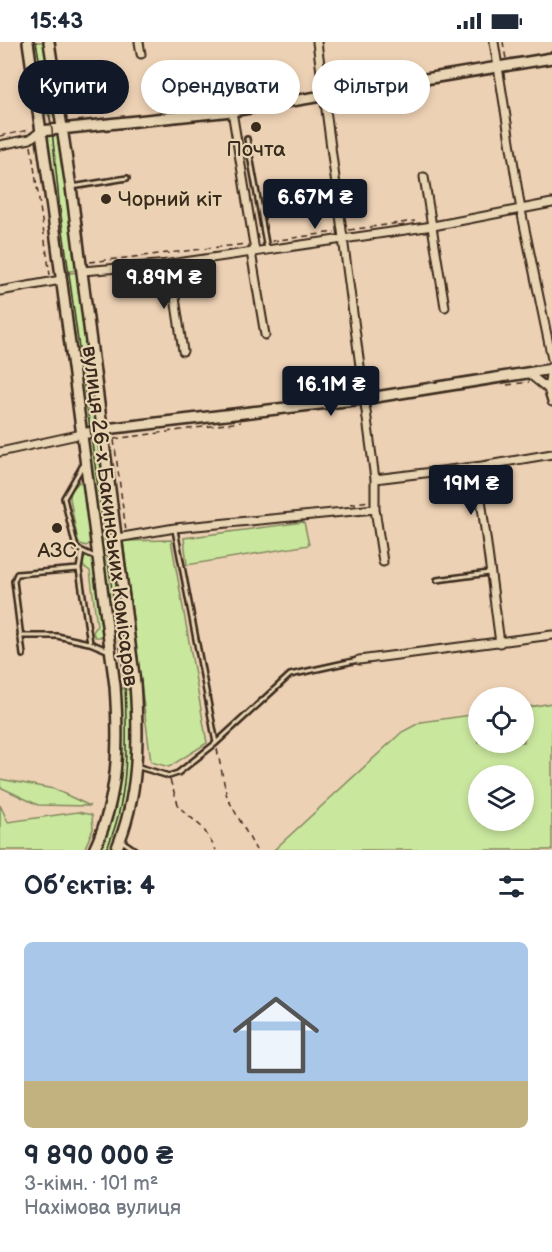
<!DOCTYPE html>
<html lang="uk">
<meta charset="utf-8">
<style>
body{margin:0;font-family:"Balsamiq Sans",sans-serif;background:#f6f6f7;color:#1f2937;height:100vh;display:flex;flex-direction:column;font-size:22px;white-space:nowrap}
*{box-sizing:border-box;margin:0}
p{font-size:20px;color:#747a83}
.icon{flex:none;width:33px;height:33px;fill:none;stroke:currentColor;stroke-width:2;stroke-linecap:round;stroke-linejoin:round}
.map{position:relative;height:808px;overflow:hidden}
.drawer{display:flex;flex-direction:column;background:#fff;flex:1}
.drawer>*{flex:none}
.guide{position:absolute;left:18px;top:18px;width:516px;height:54px;display:flex;gap:12px}
.controls{position:absolute;left:468px;top:645px;display:grid;gap:12px}
.controls a{display:grid;place-items:center;width:66px;height:66px;border-radius:50%;background:#fff;box-shadow:0 3px 9px #0003;font-size:30px}
.price{position:absolute;translate:-50% -51px;padding:0 14px;border-radius:6px;background:#111827;color:#fff;font-size:20px;line-height:39px;filter:drop-shadow(0 2px 3px #0008)}
.price::after{content:'';position:absolute;left:50%;top:36px;width:18px;height:14px;margin-left:-9px;background:inherit;clip-path:polygon(0 0,100% 0,50% 100%)}
.price.on{background:#222;color:#fff}
ul{padding:0;list-style:none}
li{display:grid;align-content:center;gap:12px;height:318px;padding:0 24px}
li+li{border-top:2px solid #e0e1e3}
li span{display:grid;place-items:center;height:186px;border-radius:9px;color:#555}
li>.icon{margin-inline-start:auto}
span .icon{width:108px;height:108px;fill:#fffc;stroke-width:1}
li b{font-size:26px}
h2{display:flex;justify-content:space-between;align-items:center;height:72px;padding:0 24px;font-size:26px}
.pill{padding:0 21px;border-radius:27px;background:#fff;box-shadow:0 3px 9px #0003;font-size:21px;line-height:54px}
.pill.on{background:#111827;color:#fff}
.status{display:flex;justify-content:space-between;align-items:center;height:42px;padding:0 30px;background:#fff;direction:ltr}
.status svg{height:16px;fill:currentColor}
.map>svg:first-child{display:block}
.green{fill:#cae79e;stroke:#82885e;stroke-width:1.5;fill-rule:evenodd}
.lines{fill:none;stroke-linecap:round;stroke-linejoin:round}
.lane-casing{stroke:#3b2a1e;stroke-width:8}
.street-casing{stroke:#3b2a1e;stroke-width:11}
.secondary-casing{stroke:#3b2a1e;stroke-width:14}
.path{stroke:#3b2a1e;stroke-width:1.5;stroke-dasharray:6 4.5;stroke-linecap:butt}
.lane{stroke:#e9d5b3;stroke-width:3}
.street{stroke:#e9d5b3;stroke-width:7}
.secondary{stroke:#e9d5b3;stroke-width:9}
.tram{stroke:#3b2a1e;stroke-width:1.5}
.poi-dot{fill:#3b2a1e;stroke:#e9d5b3;stroke-width:2}
.labels{text-anchor:middle;dominant-baseline:central;stroke-width:4.5;stroke-linejoin:round;paint-order:stroke}
.poi-label{font-size:21px;fill:#3b2a1e;stroke:#e9d5b3}
.street-label{font-size:21px;fill:#3b2a1e;stroke:#e9d5b3}
</style>
<div class="status"><b>15:43</b><svg viewBox="0 0 49 12"><path d="M0 12V9h3v3zM5 12V6h3v6zM10 12V3h3v9zM15 12V0h3v12zM26 1h20v11H26zM47 4h2v5h-2z"/></svg></div>
<div class="map">
<svg width="552" height="808" viewBox="0 0 552 808">
<rect width="100%" height="100%" fill="#edd1b4"/>
<filter id="ink" filterUnits="userSpaceOnUse"><feTurbulence type="fractalNoise" baseFrequency=".0167" numOctaves="2"/><feDisplacementMap in="SourceGraphic" scale="12" xChannelSelector="R" yChannelSelector="G"/><feConvolveMatrix kernelMatrix="1 2 1 2 8 2 1 2 1" color-interpolation-filters="sRGB"/></filter>
<g filter="url(#ink)">
<path class="green" d="M32,0H44L55,68L50,75L43,69Z
M53,93H58L61,98L77,228L65,230L47,100L48,95Z
M78,230L97,381L90,386L85,383L65,232Z
M99,394L125,587L120,593L112,587L86,395Z
M79,440L84,442L92,500L86,504L78,501L70,456L71,449Z
M304,480L309,503L187,523L184,496Z
M171,498L207,701L169,725L151,720L123,499Z
M88,514L93,519L102,593L100,595H95L93,590L97,584L90,529L83,524V517Z
M123,646L132,649C139,702 130,759 111,808H98C116,753 126,710 120,651Z
M552,661V808H274L402,690L421,680L478,672V700H524V666ZM478,734H524V778H478Z
M0,737L54,747L90,764L38,763L0,745Z
M0,763L8,780L78,770L92,773L93,787L84,808H0Z"/>
<g class="lines">
<g class="lane-casing">
<path id="lane" d="M247,97L267,207
M72,145L127,136
M83,423L64,456L76,506L95,515
M175,488L216,701
M79,527L90,601L107,608
M437,538L489,531
M20,594H57L89,601
M23,613L14,539L17,532L79,527L82,509
M139,725L169,734L178,731L216,701L290,633L358,618
M122,799L135,808"/>
</g>
<g class="street-casing">
<path id="street" d="M139,0L141,12
M317,0L375,437V467L383,520
M494,0L521,168L552,317
M232,69L255,209
M0,103L30,97L41,89
M424,135L445,265
M251,210L265,293
M170,222L183,309
M82,229L170,222L433,184L552,161
M0,249L61,238
M551,325L548,347L552,360
M528,331L548,347
M0,410L82,392
M482,424L552,412
M375,437L482,424L481,457L500,601
M117,496L175,486L375,467
M359,618L552,593"/>
</g>
<g class="secondary-casing">
<path id="secondary" d="M28,0L52,166L115,644C119,700 119,756 94,808
M49,0L71,145L135,641C139,698 139,755 116,808
M41,89L232,69L552,16
M82,392L114,386L363,357L552,327"/>
</g>
<path class="path" d="M503,0L506,17
M207,63L256,56
M0,94L29,88
M31,104L50,233
M349,188L415,179
M272,199L335,190
M90,220L246,202
M507,343L529,340
M114,397L241,380
M114,398L126,489
M350,462L369,459
M217,707L227,755L256,808
M170,738L179,765L203,786L216,808"/>
<use href="#lane" class="lane"/>
<use href="#street" class="street"/>
<use href="#secondary" class="secondary"/>
<path class="tram" d="M36,0L52,88L59,159L125,643C127,698 130,757 106,808"/>
</g>
</g>
<g class="poi-dot">
<circle cx="256" cy="85" r="6"/>
<circle cx="106" cy="157" r="6"/>
<circle cx="57" cy="486" r="6"/>
</g>
<g class="labels">
<g class="poi-label">
<text x="256" y="107">Почта</text>
<text x="118" y="157" text-anchor="start">Чорний кіт</text>
<text x="57" y="508">АЗС</text>
</g>
<g class="street-label">
<text transform="translate(110 474) rotate(83)">вулиця 26-х Бакинських Комісаров</text>
</g>
</g>
</svg>
<div class="controls">
<a><svg class="icon" aria-label="locate" viewBox="0 0 24 24"><circle cx="12" cy="12" r="6"/><path d="M12 2v4M12 18v4M2 12h4M18 12h4"/></svg></a>
<a><svg class="icon" aria-label="layers" viewBox="0 0 24 24"><path d="M12 4l9 5-9 5-9-5zM3 14l9 5 9-5"/></svg></a>
</div>
<b class="price" style="left:315px;top:188px">6.67M ₴</b>
<b class="price on" style="left:164px;top:268px">9.89M ₴</b>
<b class="price" style="left:331px;top:375px">16.1M ₴</b>
<b class="price" style="left:471px;top:474px">19M ₴</b>
<div class="guide">
<a class="pill on">Купити</a>
<a class="pill">Орендувати</a>
<a class="pill">Фільтри</a>
</div>
</div>
<section class="drawer">
<h2>Об’єктів: 4<svg class="icon" aria-label="filters" viewBox="0 0 24 24"><path d="M4 7h16M4 17h16"/><circle cx="9" cy="7" r="2"/><circle cx="15" cy="17" r="2"/></svg></h2>
<ul>
<li><span style="background:linear-gradient(#a9c7e8 75%,#c2b280 0)"><svg class="icon" aria-label="home" viewBox="0 0 24 24"><path d="M3 11l9-7 9 7M6 9v11h12V9"/></svg></span><div><b>9 890 000 ₴</b><p>3-кімн. · 101 m²</p><p>Нахімова вулиця</p></div></li>
</ul>
</section>
